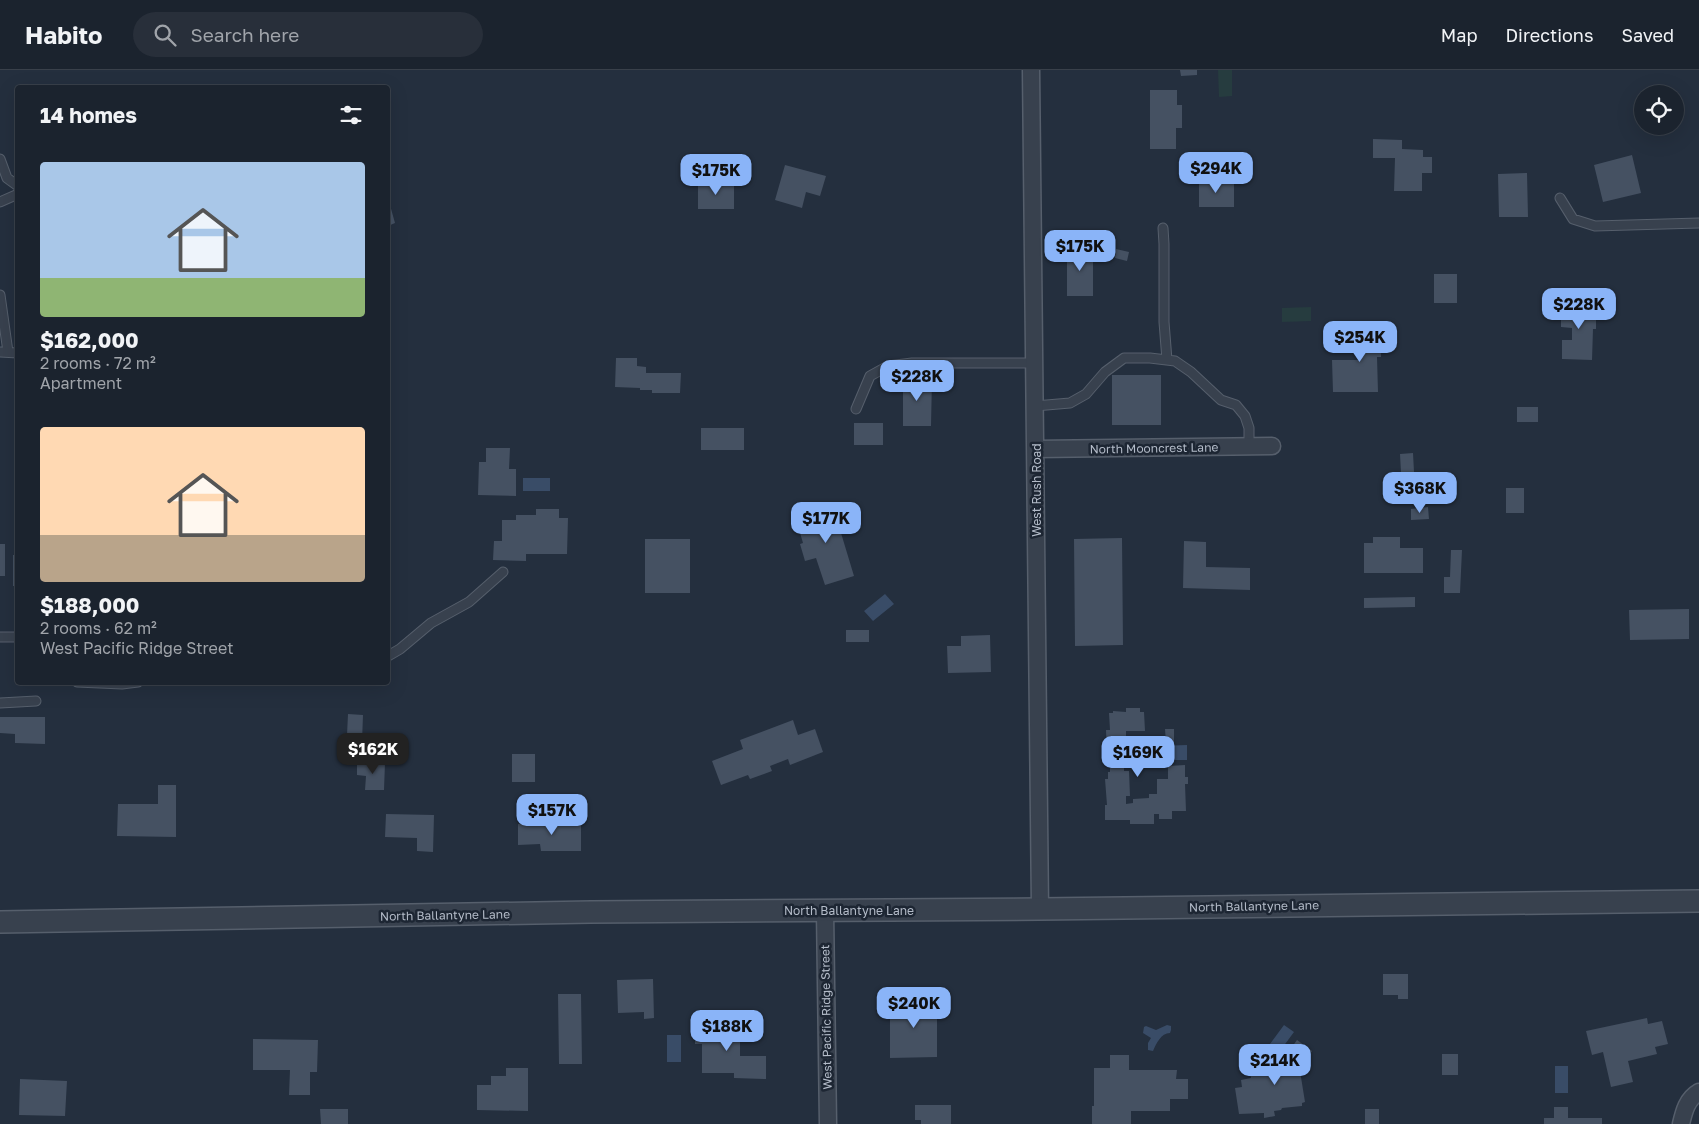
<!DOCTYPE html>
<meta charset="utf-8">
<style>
body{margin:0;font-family:"Golos Text",sans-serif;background:#282f3a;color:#f1f3f6;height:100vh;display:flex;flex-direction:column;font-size:19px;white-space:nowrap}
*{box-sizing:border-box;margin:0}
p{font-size:16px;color:#a0a4aa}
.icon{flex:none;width:28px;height:28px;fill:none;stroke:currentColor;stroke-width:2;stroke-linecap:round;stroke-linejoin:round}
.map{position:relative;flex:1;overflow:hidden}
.panel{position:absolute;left:15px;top:15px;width:375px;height:600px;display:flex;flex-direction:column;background:#1b232e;border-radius:5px;box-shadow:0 5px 20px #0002,0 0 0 1px #39404a}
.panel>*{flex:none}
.buttons{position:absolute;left:1634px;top:15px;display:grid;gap:10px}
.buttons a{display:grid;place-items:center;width:50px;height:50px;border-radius:50%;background:#1b232e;box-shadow:0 5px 20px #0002,0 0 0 1px #39404a;font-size:25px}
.price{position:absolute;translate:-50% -42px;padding:0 11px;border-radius:10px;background:#8ab4f8;color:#111;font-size:16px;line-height:32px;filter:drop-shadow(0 1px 2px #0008)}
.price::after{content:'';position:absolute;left:50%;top:30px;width:15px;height:11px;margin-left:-8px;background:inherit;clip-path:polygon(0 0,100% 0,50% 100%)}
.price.current{background:#222;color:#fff}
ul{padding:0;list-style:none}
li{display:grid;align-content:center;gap:10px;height:265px;padding:0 25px}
li span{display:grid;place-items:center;height:155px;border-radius:5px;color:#555}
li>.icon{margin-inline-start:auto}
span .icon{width:90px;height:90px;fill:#fffc;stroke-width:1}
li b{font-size:21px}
h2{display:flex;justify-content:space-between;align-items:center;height:60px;padding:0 25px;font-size:21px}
header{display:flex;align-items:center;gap:30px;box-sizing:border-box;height:70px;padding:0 25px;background:#1b232e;border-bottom:1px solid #39404a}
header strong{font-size:24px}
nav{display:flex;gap:28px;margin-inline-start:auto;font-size:18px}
.search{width:350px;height:45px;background:#282f3a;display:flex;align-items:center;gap:12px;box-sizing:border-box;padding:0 18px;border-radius:28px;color:#a0a4aa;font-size:19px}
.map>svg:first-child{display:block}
.green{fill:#263c3f}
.water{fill:#394c67}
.building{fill:#455162}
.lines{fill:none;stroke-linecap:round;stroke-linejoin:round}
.service-casing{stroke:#565f6c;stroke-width:11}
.minor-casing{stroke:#565f6c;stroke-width:19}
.tertiary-casing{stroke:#565f6c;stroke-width:24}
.service{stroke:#38414e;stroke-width:9}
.minor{stroke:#38414e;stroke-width:16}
.tertiary{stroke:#38414e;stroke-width:21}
.labels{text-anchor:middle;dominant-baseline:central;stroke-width:5;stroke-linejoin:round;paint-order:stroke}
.street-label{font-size:12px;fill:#b4bcc9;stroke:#1d2633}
</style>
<header>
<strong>Habito</strong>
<div class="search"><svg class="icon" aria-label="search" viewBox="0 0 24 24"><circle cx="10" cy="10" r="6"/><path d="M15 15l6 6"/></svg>Search here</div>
<nav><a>Map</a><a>Directions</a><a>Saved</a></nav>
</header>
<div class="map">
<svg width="1699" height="1054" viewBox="0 0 1699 1054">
<rect width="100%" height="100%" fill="#242f3e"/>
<path class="green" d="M1218,0H1232V26L1219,27Z
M1311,237V251L1282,252V238Z"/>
<path class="water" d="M523,408H550V421H523Z
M885,524L894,534L873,551L864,541Z
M1187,675V690H1158V676Z
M1167,955L1171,956V960L1170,963C1161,963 1156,974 1153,981L1148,980V973L1151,968L1143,963L1144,957L1146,956L1156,960Z
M1284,955L1294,962L1277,985L1267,978Z
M667,965H681V992H667Z
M1555,996H1568V1023H1555Z"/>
<path class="building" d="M1180,0H1197V5L1181,6Z
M1150,20H1177V35H1182V58H1176V79H1150Z
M1373,69L1402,70V79L1423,80V87H1432V103H1422V121H1394L1395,88H1373Z
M1632,85L1641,123L1603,132L1594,95Z
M718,93H733V107H718Z
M785,95L826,106L820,126L806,122L802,138L775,130Z
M1527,103L1528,147H1499L1498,104Z
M1199,110H1234V137H1199Z
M698,113H734V139H698Z
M388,128L395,153L388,156Z
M1067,178H1093V226H1067Z
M1116,179L1129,182L1127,191L1115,188Z
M1434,204H1457V233H1434Z
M1561,232L1596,233V259H1593L1592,290L1562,289V270H1572V258L1561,257Z
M1359,251H1380L1381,287H1377L1378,322H1333L1332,290H1360Z
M616,288H637V296L646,297V303H681L680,323H652V320H640V318L615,317Z
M1112,305H1161V355H1112Z
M903,309H932L931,356H903Z
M1517,337H1538V352H1517Z
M854,353H883V375H854Z
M701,358H744V380H701Z
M486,378H510L509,399H516V426L478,425L479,392H486Z
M1413,383L1414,402L1401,403L1400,384Z
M1506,418H1524V443H1506Z
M840,436L848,461L841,463L854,506L825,515L816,488L805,491L800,474L803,473L796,449Z
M1428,437L1429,449L1411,450V439Z
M536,439H559V448H568L567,484H526V491L493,490L494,471H502V450H516V445H536Z
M1373,467H1400V478H1423V503H1364V473H1373Z
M1122,468L1123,575L1075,576L1074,469Z
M645,469H690V523H645Z
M1184,471L1206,472V497L1250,498V520L1183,518Z
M0,474H5V506H0Z
M1451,480H1462L1460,523H1444V507H1450Z
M13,485H18V516H13Z
M1415,527V537L1364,538V528Z
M1689,539V569L1630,570L1629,540Z
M846,560H869V572H846Z
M990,565L991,602L948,603L947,576H961V566Z
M1126,638H1140V642H1144L1145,661H1126V687H1124V701H1129L1130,726H1126V734L1133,733V729L1149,728V724H1157V709H1168V696L1185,695V707H1188V714H1185L1186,741H1172V749H1159V744H1154V754H1130V750H1105V735H1107L1105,709H1108V702H1110V687H1107L1106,660H1110L1109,643H1113V641L1126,642Z
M348,644L363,645L362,672L351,671L352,665H347Z
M0,647H45V674L15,673V664L0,663Z
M793,650L798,665L815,659L823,682L790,695L788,689L770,696L772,701L750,709L748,705L721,715L712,691L743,679L740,670Z
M1165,659H1174V673H1166Z
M369,665H381V687H369Z
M512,684H535V712H512Z
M357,692L385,693L384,720H365L366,706L357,705Z
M158,715H176V767L117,766L118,734H158Z
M386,744L434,745L433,782L417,781V768L385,767Z
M581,753V781H541L540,774L518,775V754Z
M1383,904H1408V929H1398V925H1383Z
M653,909L654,948L644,949V942L618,943L617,910Z
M558,924H581L582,994H559Z
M937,930V987L890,988V931Z
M1647,948L1648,954L1662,951L1668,974L1655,977L1657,984L1628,991L1633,1012L1611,1017L1603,982L1592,985L1586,961Z
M695,953H740V986H766V1009L734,1008V1003H702V974H695Z
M253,969L318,970L317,1002H310V1025H289L290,1000H253Z
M1297,970L1312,981L1308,987L1310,988L1300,1001L1305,1032L1302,1033V1036L1282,1038L1281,1040L1274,1041L1275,1046L1264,1048V1043L1239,1044L1235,1018L1242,1017L1241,1010L1251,1008L1250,1002L1274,999L1275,1004L1280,1003L1279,995Z
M1442,984H1458V1005H1442Z
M1110,985H1129V1000H1177L1176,1009H1188V1029H1170V1041H1131V1054H1092V1036H1094V998H1110Z
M506,998H528V1041L477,1040V1015H491V1006H506Z
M20,1009L67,1011L65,1046L19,1045Z
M915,1035H951V1054H921V1050H915Z
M1554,1037H1568V1048H1602V1054H1544V1048H1554Z
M320,1039H348V1054H321Z
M1365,1039H1379V1054H1365Z"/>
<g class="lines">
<g class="service-casing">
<path id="service" d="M0,89L7,108L18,116
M1560,128L1573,149L1595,156L1699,153
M0,132L18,124
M1163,158L1164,174V252L1167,290
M0,225L8,282
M0,282L18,283
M1035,336L1070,333L1086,324L1105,302L1124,288H1150L1175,291L1191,302L1221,330L1236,335L1245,346L1249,358V377
M856,339L870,306L888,296L912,293H1034
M0,567H18
M388,586L400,579L431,553L469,532L503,502
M77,612L122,614L138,612
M0,633L36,631"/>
</g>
<g class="minor-casing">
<path id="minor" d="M1031,0L1040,839
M1036,379L1272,376
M825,841L828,1054
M1681,1054C1684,1041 1687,1029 1699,1022"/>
</g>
<g class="tertiary-casing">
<path id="tertiary" d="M0,852L591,842L1040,839L1699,831"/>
</g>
<use href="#service" class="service"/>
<use href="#minor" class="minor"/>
<use href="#tertiary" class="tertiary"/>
</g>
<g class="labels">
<g class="street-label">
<text transform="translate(1154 378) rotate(-1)">North Mooncrest Lane</text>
<text transform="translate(1036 420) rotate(-90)">West Rush Road</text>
<text transform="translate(1254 836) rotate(-1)">North Ballantyne Lane</text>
<text x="849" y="840">North Ballantyne Lane</text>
<text transform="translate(445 845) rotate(-1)">North Ballantyne Lane</text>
<text transform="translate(826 947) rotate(-91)">West Pacific Ridge Street</text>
</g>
</g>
</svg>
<div class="buttons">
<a><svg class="icon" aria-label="locate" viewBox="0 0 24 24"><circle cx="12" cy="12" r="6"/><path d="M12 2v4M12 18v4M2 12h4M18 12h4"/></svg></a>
</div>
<b class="price" style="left:1216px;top:124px">$294K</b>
<b class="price" style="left:716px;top:126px">$175K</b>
<b class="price" style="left:1080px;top:202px">$175K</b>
<b class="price" style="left:1579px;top:260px">$228K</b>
<b class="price" style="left:1360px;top:293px">$254K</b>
<b class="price" style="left:917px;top:332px">$228K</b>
<b class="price" style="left:1420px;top:444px">$368K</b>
<b class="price" style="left:826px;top:474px">$177K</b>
<b class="price current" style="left:373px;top:705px">$162K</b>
<b class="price" style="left:1138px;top:708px">$169K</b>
<b class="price" style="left:552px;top:766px">$157K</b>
<b class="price" style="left:914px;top:959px">$240K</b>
<b class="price" style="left:727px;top:982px">$188K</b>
<b class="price" style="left:1275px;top:1016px">$214K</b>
<section class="panel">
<h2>14 homes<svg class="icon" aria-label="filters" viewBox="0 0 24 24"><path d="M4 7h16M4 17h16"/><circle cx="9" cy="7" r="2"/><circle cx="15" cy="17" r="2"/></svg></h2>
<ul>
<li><span style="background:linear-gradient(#a9c7e8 75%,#8fb573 0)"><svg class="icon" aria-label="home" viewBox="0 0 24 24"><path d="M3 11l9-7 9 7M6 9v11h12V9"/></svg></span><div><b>$162,000</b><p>2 rooms · 72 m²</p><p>Apartment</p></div></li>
<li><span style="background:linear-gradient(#ffd9b3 70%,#b9a48a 0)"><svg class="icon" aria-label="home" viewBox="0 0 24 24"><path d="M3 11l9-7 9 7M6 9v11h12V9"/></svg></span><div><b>$188,000</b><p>2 rooms · 62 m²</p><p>West Pacific Ridge Street</p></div></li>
</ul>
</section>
</div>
